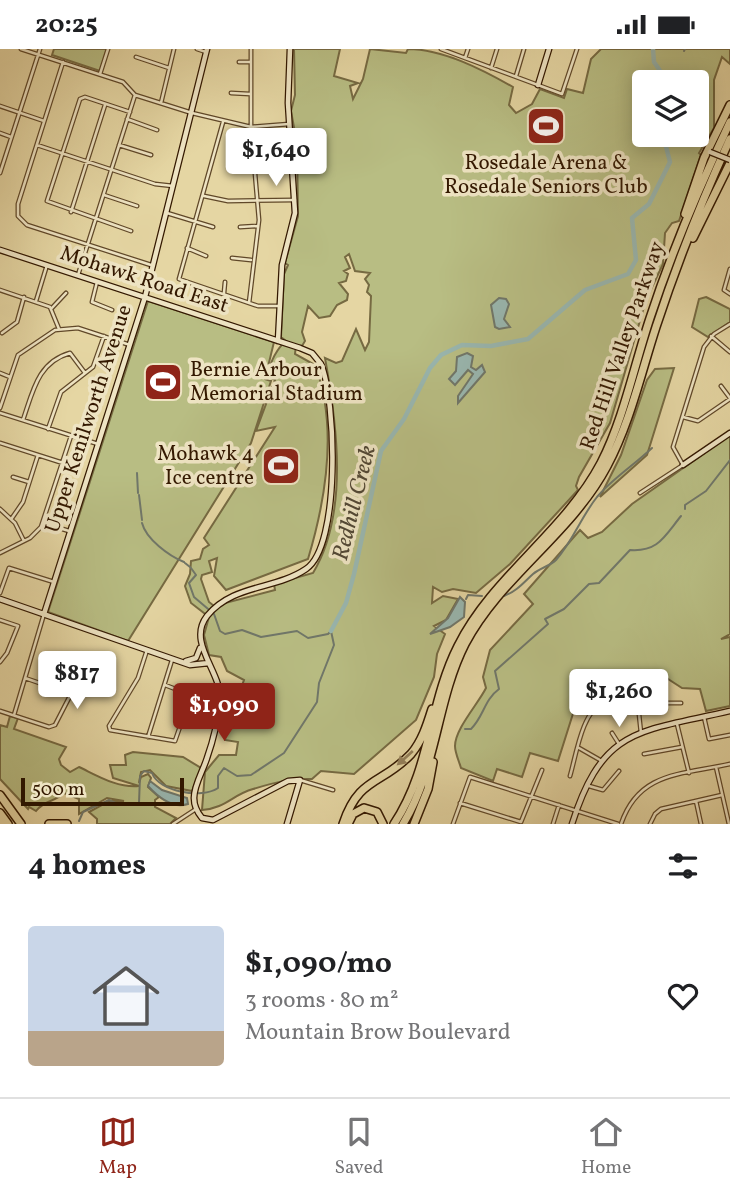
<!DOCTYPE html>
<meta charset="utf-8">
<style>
body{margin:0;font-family:Vollkorn,serif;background:#f2f2f2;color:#202124;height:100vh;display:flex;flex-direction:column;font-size:26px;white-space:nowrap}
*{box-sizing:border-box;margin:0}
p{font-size:23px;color:#757577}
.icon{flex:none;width:38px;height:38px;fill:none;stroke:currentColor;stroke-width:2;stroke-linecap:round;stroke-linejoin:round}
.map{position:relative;height:775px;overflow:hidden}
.drawer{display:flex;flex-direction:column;background:#fff;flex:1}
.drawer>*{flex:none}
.tools{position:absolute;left:632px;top:21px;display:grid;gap:14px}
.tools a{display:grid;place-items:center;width:77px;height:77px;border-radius:7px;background:#fff;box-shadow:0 4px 18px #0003;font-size:35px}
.scale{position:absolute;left:21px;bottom:18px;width:163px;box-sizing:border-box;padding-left:7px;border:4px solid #331800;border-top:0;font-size:19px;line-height:24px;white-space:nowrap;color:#331800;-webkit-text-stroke:5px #eee4c3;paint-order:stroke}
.price{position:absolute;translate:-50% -60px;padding:0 16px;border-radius:7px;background:#fff;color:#222;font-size:23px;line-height:46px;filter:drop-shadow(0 2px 4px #0008)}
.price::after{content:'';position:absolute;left:50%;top:42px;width:21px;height:16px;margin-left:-10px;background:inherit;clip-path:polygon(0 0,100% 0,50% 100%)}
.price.selected{background:#8f2418;color:#fff}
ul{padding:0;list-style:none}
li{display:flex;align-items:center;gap:21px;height:175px;padding:0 28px}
li span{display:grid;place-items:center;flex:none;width:196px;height:140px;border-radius:7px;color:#555}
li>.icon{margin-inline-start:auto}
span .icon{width:84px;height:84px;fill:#fffc;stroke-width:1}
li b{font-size:30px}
h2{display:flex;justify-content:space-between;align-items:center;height:84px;padding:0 28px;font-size:30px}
.status{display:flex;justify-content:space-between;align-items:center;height:49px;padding:0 35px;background:#fff;direction:ltr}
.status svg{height:19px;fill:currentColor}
.tab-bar{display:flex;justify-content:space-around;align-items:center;height:98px;border-top:2px solid #e0e0e0;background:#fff;font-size:19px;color:#757577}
.tab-bar a{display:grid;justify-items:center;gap:4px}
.tab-bar .selected{color:#8f2418}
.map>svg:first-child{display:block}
.green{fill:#b8bd83;stroke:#766a42;stroke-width:2;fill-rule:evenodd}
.water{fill:#99b7b0;stroke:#70776a;stroke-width:2}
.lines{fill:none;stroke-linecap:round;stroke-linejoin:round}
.stream{stroke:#70776a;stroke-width:2}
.river{stroke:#99b7b0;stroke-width:4.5}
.street-casing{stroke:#604829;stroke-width:5}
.secondary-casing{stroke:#331800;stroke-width:7}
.highway-casing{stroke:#331800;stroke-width:10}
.street{stroke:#eee4c3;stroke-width:2.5}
.secondary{stroke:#eee4c3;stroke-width:4.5}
.highway{stroke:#e5d6a3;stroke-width:7}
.secondary-bridge-casing{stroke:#331800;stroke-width:7;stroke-linecap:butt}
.secondary-bridge{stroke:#eee4c3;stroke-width:4.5}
.oneway{fill:#95805a}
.labels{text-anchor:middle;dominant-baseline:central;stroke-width:7;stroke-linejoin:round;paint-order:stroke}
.poi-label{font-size:21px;fill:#331800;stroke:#eee4c3}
.street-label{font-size:21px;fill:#331800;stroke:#eee4c3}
.water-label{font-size:23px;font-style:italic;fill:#524835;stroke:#eee4c3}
</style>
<div class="status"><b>20:25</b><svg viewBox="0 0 49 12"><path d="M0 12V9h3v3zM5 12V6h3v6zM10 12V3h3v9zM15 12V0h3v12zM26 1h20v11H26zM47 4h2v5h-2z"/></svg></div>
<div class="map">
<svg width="730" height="775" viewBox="0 0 730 775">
<rect width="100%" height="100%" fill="#e5d6a3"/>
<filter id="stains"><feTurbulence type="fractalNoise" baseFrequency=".00286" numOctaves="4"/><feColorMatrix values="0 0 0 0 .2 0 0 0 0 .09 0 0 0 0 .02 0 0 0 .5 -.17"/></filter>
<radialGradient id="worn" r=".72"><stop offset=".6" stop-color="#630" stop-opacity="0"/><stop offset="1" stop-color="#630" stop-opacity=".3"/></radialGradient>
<path class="green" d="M54,0H107L100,22L52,6Z
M294,0H340L334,27L358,34L350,37L353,50L363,30L370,0L406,4L408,0C443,0 483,21 513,38L509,56L516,64L532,55L540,40L564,49L567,40L583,44L591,10L601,0H730V15L722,8L714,31V79L699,104L701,106L679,172L672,174L665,184L663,215L646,251L610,374L579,428L576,437L578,441L510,515L476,544L453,540L442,543L433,538L432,554L443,547L458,550L446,571L434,577L445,585L437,605L434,628L416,671L354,725L321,722L312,730C290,729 273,734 253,740C232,746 226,759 202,761L205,723L219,706H236L238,693L225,691L233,643L241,639L244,631L227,622L221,608L209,606L204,586L209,568L191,554L185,537L190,525L191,512L200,510L203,500L209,496L204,489L275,378L256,382L275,331L267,327C270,315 275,301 286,292L281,288L284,225L288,216L285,214L298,167L297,95L291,62L295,46ZM644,33H696V86H644ZM349,205L355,222L370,224L365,230L369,236L367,243L371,247L369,293L365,301L356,280L342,312L336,314L325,309C337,375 349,464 313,524L274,535L275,541L214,557L209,553L201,530L202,526L212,523L209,512L217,509L214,527L226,541L308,510C326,450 338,377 315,316L295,305L296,296L302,297L305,292L302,283L308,257L319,269L330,267L337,256L347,251L348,245L339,234L346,232L348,225L344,222L350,219L345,208Z
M706,248L730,260V273L708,288L692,278L699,250Z
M148,252L274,293L265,330L271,332L251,394L128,592L48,563Z
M674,319L647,406L600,448L621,406L647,331L655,320Z
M730,386V585L721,590L730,588V657L706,662L700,640L682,639L668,630L588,632L583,633L558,712L530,704L522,728L497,720L493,732L461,719C459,712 455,704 455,697C455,680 478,655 486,639L483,628L490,601L533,555L524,545L580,481L588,489L602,483L632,455Z
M10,667L18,669L14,680L66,698L59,710L61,716L70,723L79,718C98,727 117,739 139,737L113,729L110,716H126L125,706L133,703L183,708L201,719L192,742L166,737L150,721L141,723L139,734L141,728L148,725L151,729L148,738L159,748L155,751V758L176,769L170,775H97V770L89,763L109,752H124L107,749L79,765V750L64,744C55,753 44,751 36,762L29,758L28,760L0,730V676L7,678Z"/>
<path class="water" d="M499,249L506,250L509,255L504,270L510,278L499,280L495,278L491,256Z
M467,304L473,307L471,318L476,321L482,316L485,323L458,354V347L473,325L468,321L455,336L449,330L456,322L457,308Z
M460,548L465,553L464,568L450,578L430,585L448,569Z
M150,732L162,741L187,749L188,755C173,760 158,748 148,737Z"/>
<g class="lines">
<path class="stream" d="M684,2L685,0
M137,424L138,444
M139,446L142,471
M685,460V456L706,442L730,411
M142,474C146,490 169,507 184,513
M185,514L190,518
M504,547C517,542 523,534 533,525C540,519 550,517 556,511C573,492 581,468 597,448C613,429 633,417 652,399
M466,550L468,546L482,547
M465,680H471C484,667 484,651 499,640L495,622L548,575L545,570L564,560L589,535L599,534L630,501C658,503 664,488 681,467
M79,772L83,763L109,751L120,756L139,754L140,727L144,722L152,724C159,743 202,750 218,739V727L224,719L237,727L251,726L284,704L317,653L319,634L334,596L331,582L328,585L308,589L297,582L261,588L242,581L225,585L220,582L214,565L194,548L189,534L196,526L191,519"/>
<path class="river" d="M653,0L654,13L668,33
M331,582L346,554L354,525L381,402L404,370L430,319L441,306L462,296L491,297L528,290L585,241L628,225L636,211L632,169L649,155L670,113L663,86"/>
<g class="street-casing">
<path id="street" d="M21,0L123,33L135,46L192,64L251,78L289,75
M197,0L206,3
M441,0L562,45L577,0
M136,8L169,19
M465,9L468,0
M63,13L18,155V167L27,176L151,216
M239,13H251
M491,19L497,0
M100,25L108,0
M516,27L524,0
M231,44L250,45
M161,54L174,0
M0,57L44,72
M130,63L85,48L80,50L47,152L131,182
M127,70L157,81
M223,73L179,230L258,257H280
M0,84L11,88
M37,96L155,135L173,137
M119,96L151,106
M240,122L254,121
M0,124L40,0
M104,146L137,157
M204,147L228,152L295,151
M71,163L105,56
M167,164L213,178
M240,178L258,177
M187,199L206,207
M232,209L251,211
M730,220L724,241L730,245
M78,226L135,46
M97,233L92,253L112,261
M0,241L50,258L59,280
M224,244L225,233
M36,252L47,216
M249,254L259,171L251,78V0
M51,260L66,244
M2,284L17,273L24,248
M711,287L730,303
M0,324L10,328
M721,337L730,349
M0,359L18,306L55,281L78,279L130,296
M0,364L98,395
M683,368L698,372L730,350
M23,371C33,342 38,313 70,304L85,324
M48,380L61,343L93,318L104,287
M0,394L63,414
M13,428L29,433
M640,444L683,416L673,398L704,298L714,285L730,275
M0,460L15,474L24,492
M12,469L23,453L38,406
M43,474L69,482
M0,504L30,489L41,478L71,387
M0,544L9,519L54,533
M0,571L18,577L7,604L0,613
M147,601L138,629L109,677L110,681L175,692L191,646L165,636
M638,656L641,684
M0,662L49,678L55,676L71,645L25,629
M14,666L44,565
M704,668L709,690L730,686
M677,675L689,724
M612,684L619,695
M148,688L172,611
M579,699L600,711
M644,705L682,698
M716,718L729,775
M570,727C576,707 582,662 603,654H681
M300,731L333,741
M589,737L603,741L619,722
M696,752L701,775
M460,754L521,773L542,721
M173,775L196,760
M453,775L470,728L618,775
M553,775L559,756
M621,775C639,722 682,726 730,715
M650,775L655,765L661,760L722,746"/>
</g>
<g class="secondary-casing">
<path id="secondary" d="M538,36L549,0
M0,201L300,299L312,304L321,315C336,351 341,497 306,520C275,541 233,535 207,567C186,594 223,624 220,652C218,671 213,692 207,709C203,722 194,736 194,749C194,757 197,763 202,769L213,771L288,732L300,731L287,775
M278,292L282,216L295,164L288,54L290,0
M683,416L730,384
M0,550L190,616L209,614
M44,565L145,248L207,0
M186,612L196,609L200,599
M572,775C603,677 640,683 730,662"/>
</g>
<g class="highway-casing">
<path id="highway" d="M685,165L704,109L730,56
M693,189L730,114
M0,746L21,775
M0,764L8,775
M0,774L1,775
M49,775H67
M343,775C359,727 382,736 411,705C422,692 427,676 432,660
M348,775L353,765L364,759L377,763L383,775
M394,775C431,720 429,654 458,597C493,527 564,484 601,414C624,369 634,317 650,269C672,202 700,136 730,73
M403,775C437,720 436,652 465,595C501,527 571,485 607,417C630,374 641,324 656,278C677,214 702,151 730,90
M414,775L428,740L433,713"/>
</g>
<use href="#street" class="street"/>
<use href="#secondary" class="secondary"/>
<use href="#highway" class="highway"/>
<g class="secondary-bridge-casing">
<path id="secondary-bridge" d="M710,103L730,111"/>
</g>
<use href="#secondary-bridge" class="secondary-bridge"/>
</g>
<defs><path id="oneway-solid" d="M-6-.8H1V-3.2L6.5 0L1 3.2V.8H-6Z" transform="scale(1.75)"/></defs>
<use class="oneway" href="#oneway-solid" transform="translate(405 709) rotate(138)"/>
<defs>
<g id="stadium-square" transform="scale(2.0125)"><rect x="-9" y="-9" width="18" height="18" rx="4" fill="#8f2418" stroke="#eee4c3"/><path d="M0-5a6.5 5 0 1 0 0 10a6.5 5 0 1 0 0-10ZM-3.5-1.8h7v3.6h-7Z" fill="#fff"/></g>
</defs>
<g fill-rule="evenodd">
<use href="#stadium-square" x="546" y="77"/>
<use href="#stadium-square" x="163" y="333"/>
<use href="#stadium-square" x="281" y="417"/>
</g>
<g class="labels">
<g class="poi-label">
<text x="546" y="114">Rosedale Arena &amp;<tspan x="546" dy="24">Rosedale Seniors Club</tspan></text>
<text x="190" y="321" text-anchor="start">Bernie Arbour<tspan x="190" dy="24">Memorial Stadium</tspan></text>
<text x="254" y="405" text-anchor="end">Mohawk 4<tspan x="254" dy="24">Ice centre</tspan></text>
</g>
<g class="street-label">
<text transform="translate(144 231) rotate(18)">Mohawk Road East</text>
<text transform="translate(623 297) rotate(-71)">Red Hill Valley Parkway</text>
<text transform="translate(89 370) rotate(-72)">Upper Kenilworth Avenue</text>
</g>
<g class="water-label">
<text transform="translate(355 454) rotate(-76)">Redhill Creek</text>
</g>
</g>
<rect width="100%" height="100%" filter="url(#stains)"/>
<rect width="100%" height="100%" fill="url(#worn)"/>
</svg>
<div class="tools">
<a><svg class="icon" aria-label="layers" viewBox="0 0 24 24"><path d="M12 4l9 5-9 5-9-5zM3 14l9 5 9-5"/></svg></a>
</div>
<div class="scale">500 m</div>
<b class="price" style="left:276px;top:139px">$1,640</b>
<b class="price" style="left:77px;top:662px">$817</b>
<b class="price" style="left:619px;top:680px">$1,260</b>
<b class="price selected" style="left:224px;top:694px">$1,090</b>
</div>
<section class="drawer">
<h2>4 homes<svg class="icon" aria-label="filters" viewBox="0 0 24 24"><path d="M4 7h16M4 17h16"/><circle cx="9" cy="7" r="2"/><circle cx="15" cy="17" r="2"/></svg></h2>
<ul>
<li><span style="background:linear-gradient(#c9d6e8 75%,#b9a48a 0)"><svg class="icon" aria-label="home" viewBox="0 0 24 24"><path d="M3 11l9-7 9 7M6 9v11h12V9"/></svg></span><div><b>$1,090/mo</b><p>3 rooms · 80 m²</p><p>Mountain Brow Boulevard</p></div><svg class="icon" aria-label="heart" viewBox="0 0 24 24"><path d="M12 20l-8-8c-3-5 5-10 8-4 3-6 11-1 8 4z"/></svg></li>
</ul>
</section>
<nav class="tab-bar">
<a class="selected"><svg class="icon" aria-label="map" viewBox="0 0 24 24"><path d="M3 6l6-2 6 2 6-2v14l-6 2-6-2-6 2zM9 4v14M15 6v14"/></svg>Map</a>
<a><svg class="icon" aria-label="saved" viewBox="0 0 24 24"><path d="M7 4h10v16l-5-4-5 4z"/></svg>Saved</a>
<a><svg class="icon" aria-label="home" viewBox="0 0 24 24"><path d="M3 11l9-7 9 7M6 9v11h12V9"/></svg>Home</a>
</nav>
